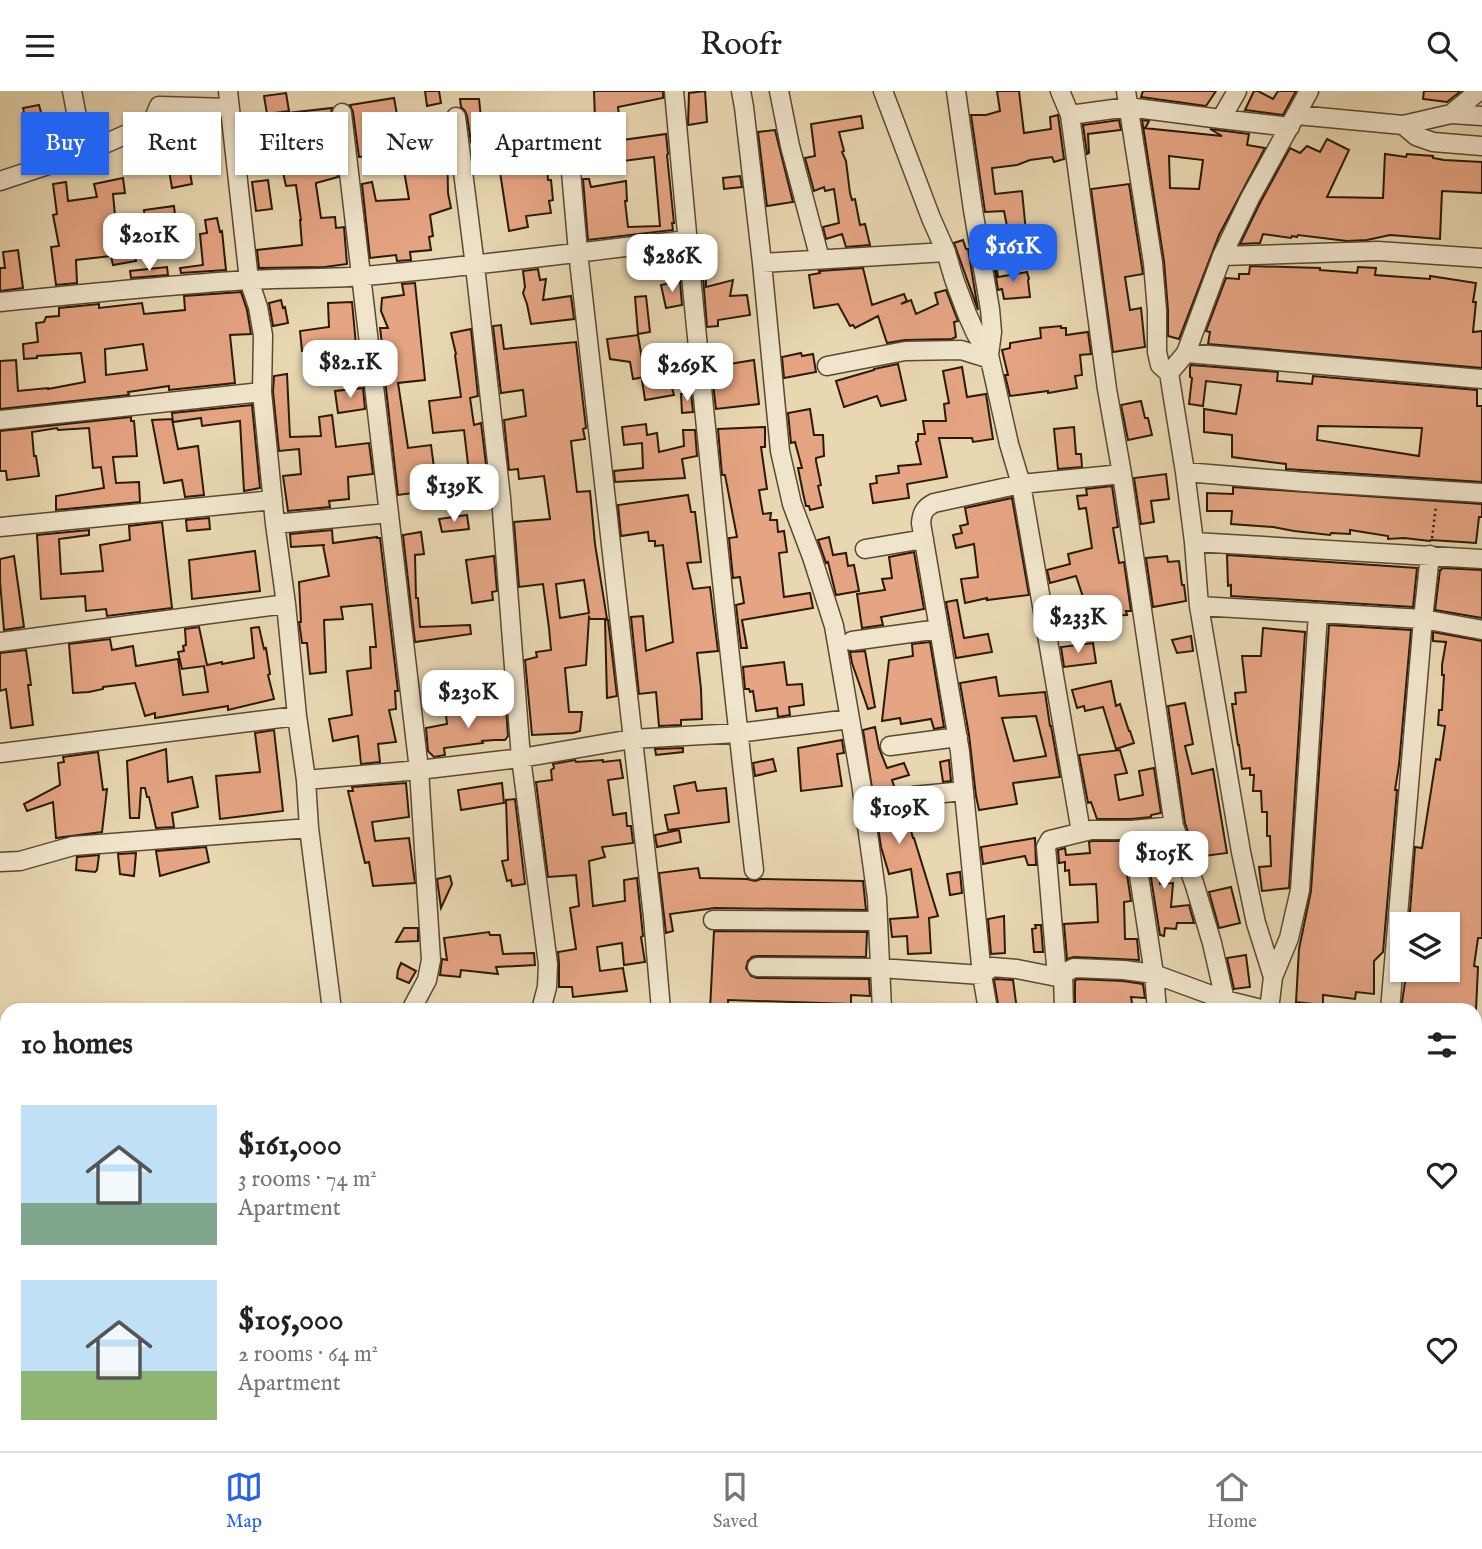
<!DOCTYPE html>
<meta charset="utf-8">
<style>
body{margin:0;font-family:"IM FELL English",serif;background:#f2f2f2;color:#222;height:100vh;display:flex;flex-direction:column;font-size:26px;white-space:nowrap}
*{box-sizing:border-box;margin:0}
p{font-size:23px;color:#767676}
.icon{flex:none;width:38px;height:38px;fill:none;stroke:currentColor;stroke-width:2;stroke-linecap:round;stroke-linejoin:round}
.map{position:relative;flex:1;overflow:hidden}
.sheet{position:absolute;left:0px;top:912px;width:1482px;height:450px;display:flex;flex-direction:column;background:#fff;border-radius:21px 21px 0 0;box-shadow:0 2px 5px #0004}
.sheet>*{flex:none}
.top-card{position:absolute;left:21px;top:21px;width:700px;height:63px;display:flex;gap:14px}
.buttons{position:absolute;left:1390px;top:821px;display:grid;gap:14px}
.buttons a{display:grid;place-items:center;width:70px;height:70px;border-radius:0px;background:#fff;box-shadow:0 2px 5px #0004;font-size:35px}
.price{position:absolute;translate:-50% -60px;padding:0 16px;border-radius:14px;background:#fff;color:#222;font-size:23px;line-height:46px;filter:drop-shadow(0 2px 4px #0008)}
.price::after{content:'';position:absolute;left:50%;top:42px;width:21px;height:16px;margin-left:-10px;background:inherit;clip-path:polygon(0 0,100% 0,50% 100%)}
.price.on{background:#2563eb;color:#fff}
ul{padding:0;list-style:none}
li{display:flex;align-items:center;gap:21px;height:175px;padding:0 21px}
li span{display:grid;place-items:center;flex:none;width:196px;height:140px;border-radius:0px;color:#555}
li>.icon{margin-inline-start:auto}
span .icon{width:84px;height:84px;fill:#fffc;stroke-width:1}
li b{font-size:30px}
h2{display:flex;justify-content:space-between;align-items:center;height:84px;padding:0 21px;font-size:30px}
.tag{padding:0 24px;border-radius:0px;background:#fff;box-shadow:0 2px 5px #0004;font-size:24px;line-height:63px}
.tag.on{background:#2563eb;color:#fff}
header{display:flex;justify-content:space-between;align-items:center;height:91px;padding:0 21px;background:#fff;font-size:32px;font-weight:600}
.tab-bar{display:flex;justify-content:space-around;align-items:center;height:98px;border-top:2px solid #e0e0e0;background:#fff;font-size:19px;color:#767676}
.tab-bar a{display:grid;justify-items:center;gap:4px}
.tab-bar .on{color:#2563eb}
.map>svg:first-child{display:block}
.building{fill:#e5a482;stroke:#2a1a06;stroke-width:2;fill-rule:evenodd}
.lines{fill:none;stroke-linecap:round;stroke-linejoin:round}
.street-casing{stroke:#5a4931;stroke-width:21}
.path{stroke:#2a1a06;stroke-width:2.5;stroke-dasharray:2 3.5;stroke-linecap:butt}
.street{stroke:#f0e5cc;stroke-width:18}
</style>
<header><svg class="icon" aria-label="menu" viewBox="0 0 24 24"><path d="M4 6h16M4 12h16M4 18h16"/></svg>Roofr<svg class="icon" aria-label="search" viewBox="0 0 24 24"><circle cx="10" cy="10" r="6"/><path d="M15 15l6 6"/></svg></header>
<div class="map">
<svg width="1482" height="1360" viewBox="0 0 1482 1360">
<rect width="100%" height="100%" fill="#e8d7b1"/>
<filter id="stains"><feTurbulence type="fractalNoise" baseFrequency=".00286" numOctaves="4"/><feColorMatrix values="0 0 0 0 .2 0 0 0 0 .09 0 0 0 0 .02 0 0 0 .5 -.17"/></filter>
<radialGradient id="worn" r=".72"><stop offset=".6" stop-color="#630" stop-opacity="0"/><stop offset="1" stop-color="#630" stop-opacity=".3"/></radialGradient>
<path class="building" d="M425,0H439L441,12L427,15Z
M594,0H663V7L618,16L622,49L666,43L668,63L667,64L674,132H672L673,139L588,149L583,88H589L591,96L626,90L627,110H625L628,136L660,135L654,66L616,71L613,58L594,61L591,30L595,29Z
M705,0L707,31L688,34L689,2Z
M997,0H1019L1024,42L1051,38L1050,26L1058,24L1064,68L1054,71L1052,66L1030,69L1017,74L992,77L995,103L1022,100L1026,141L1009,145L1004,120L985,121L971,24H986L1000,20Z
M1143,0H1216L1206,15L1141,6Z
M1254,0H1258L1273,8L1278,0H1296L1283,24L1245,19Z
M1424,0H1461L1447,11L1423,8Z
M286,2L289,20L267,23L264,5Z
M394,7L398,29L427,25L430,49L447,47L448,102L451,117L430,124L433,145L429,146L431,159L410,161L411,169L397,170L396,164L370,167L362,93L372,91L376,110L409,108L399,52L385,55H369L370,65L359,66L353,21L350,14Z
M460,8H479L482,36H484L483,49L471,51L467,25L465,20L461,16Z
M39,14L42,25L52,22L57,41L30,48L23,17Z
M332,17L331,23L338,86L316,92V94L321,127L335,126L336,137L344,136L347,173L325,176L259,177L257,159L302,154L300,129H301L296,94L286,95L282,77L294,75L288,22Z
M861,25L863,37L839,41L844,60L842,61L846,70L850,102L852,109L855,108L860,134L865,133L870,154L846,156L842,143L826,148L823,136L839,132L834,98L825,100L824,96L814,100L805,67L815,65L811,33Z
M1119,29L1121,39L1088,43L1089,62L1087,63L1083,34Z
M1142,29L1149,30L1146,36L1144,37L1222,45L1210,38L1249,43L1247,54L1265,57L1219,144L1179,248L1168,245V219L1164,170ZM1169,65L1203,69L1199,98L1170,97Z
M255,36L259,53L246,56L244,37Z
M775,39L793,111L767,115L758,41Z
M1327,48L1349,59L1327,106L1383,107L1385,63L1406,66L1407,63L1433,65V67L1444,69L1482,71V102L1442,100L1440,148L1390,144L1367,149L1347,150L1298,144L1297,146L1292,145L1291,147L1263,143L1260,152L1240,153L1260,112L1290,57L1300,62L1307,55L1320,61Z
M546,58L548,89H551L553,109L549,110L551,122L526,125L528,136L509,140L500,81H488L489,74L485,73L486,61Z
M189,76L192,93L172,97L169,79Z
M740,85L742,96L724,98L723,87Z
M123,87L125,102L113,103L116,135L129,134L136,170L113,174L111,165L76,169L77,192L56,194L51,156L59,155L53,124L57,123L53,93L66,91L68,110L97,106L94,93Z
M268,89L272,118L256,120L252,91Z
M1129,93L1143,183L1125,186L1130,219L1141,217L1145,256L1113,261L1091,98Z
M174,115L176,133L146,137L144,119Z
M217,127L220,141L222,140L226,179L181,182L180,177L203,174L200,143L207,142L205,129Z
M963,149L966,158H968L978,219L954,152Z
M991,154H993L998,186L1027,181L1029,188L1028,189L1030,206L1004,208L1002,198L998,199Z
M18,159L23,197L0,200V177H5L3,161Z
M1250,175L1320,177V179L1357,182L1358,176L1376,177L1375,184L1430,188V185L1476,192L1473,211H1476L1473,241L1482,240V277L1208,253L1210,241L1206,240L1226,187L1239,188V183H1249Z
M167,176L168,184L131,187L130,180Z
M863,177L872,214L904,203L907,210L901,213L911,209L916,223L938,213L935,202L946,199L958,230L954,231L956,246L952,248L905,249L887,252L878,225L855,237L853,234L850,235L838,213L814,217L809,184L820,182L819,180Z
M538,178L540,189L546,188L543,209L571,205L574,228L531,233L527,213L523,202L525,196L523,180Z
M703,186H706V196L733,189L730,205L747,204L750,224L718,229V235L707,236Z
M680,190L682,214L666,217L661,194Z
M415,192L425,289L398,292L408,357L431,354L437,399L398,404L381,253H382L380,237H388L381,220L382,207L404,204L402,193Z
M241,201L247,219L251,243L230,244L235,292L169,299V295L128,301L129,304L0,318V270L16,269L18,300L48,297V298L85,291L81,262L37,265V267L24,268L23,253L38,251L36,232L44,231L46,226L59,225V217L99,213V217L142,212L144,223L185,219L184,205ZM143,253L147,279L106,284L105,258Z
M646,205L650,241L638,243L635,206Z
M281,209L283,217L285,216L288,232L273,235L269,212Z
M352,211L356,254L302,260L300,240L329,236L328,212Z
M501,234L504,258L576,251L586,337L583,338L585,348L571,350L577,401L590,400L595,453L607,528H590L589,526L586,574L565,577L569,621H582L580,640L573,642L532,644L525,569L537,566L536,561L551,559L549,537L543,493L519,496L514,431L550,428L544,385L519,388L518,378L509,379L504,329L526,325L523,299L501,302L493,235ZM584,489L589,522L560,527L556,493Z
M1061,235V237H1066V244L1088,241L1091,263L1080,264L1082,284L1075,285L1077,297L1048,302V300L1010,305L1005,284H1008L1002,259L1010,257V252L1041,247L1040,237Z
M471,238L478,305L470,307L474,334L481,332L487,382L479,383L480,393L466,394L465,383L469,382L464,339L433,342L429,310L461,306L455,264L456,263L451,242Z
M638,244L645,286L633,288L630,271L610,268L607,248Z
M801,262L802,265L813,263L816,281L784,287L782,266Z
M754,269L759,313L716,318L711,276Z
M898,273L906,309L881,315L877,305L844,316L836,290L874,279V278Z
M1191,274L1278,281L1277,290L1312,293L1313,285L1477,299V315H1482V391L1286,378V373L1232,366V344L1204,341V318L1236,323L1241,294L1206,290L1203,315L1189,313L1192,287L1190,286V276ZM1318,335L1422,337L1419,365L1317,349Z
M962,276L967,306L986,303L993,348L973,351L972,347H939L947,386L907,393L909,407L873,412L870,393L877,392L876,385L899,382L898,375L921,373L916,351L918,350V343H925L923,330H946L944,313L949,312L943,280Z
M287,283L290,346L321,345L319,326L332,324L336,356L369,352L373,383L348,386L349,408L329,410L330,416L288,420L283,385L301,383L299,358L279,360L273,301L274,285Z
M668,283L674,304L645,309L642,289Z
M363,297L365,318L338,322L335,300Z
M691,302L693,321L682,322L681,303Z
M1141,310L1145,327H1148L1152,344L1128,349L1121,314Z
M252,314L260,397L244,400L240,330L202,335L201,327L173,331L172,322Z
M810,318L814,344H823L824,365L816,367V370L821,394L818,395L823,416L810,419L809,415H806L803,402L798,377H802L795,351L791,352L788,322Z
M131,326V330H134L137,365L113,366L116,392L139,391L140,411L56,419V405L104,397L101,376L93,377L89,337L58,339L57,337L32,341L34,365H36L39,385L7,389L6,380H0V340Z
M172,328L178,358L198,355L204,404L185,406L182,389L164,392L152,329Z
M646,333L647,344L657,342L659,361L684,355L683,339H695L697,365L682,368L685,387L615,391L614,380L643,377L642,352L624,354L622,336Z
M765,336V356H761L767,398L759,399L763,423L771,422L770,429H777L778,441L784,440L787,461L779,462L784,506L810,502L813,517L742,529L747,557H741L736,514L744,512L740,486L733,487L729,447L737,446L725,384H722L718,338Z
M1074,336L1076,363H1081L1082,376L1058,378L1054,338Z
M1166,383L1169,408L1151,410L1154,431L1141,433L1134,387Z
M1112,395L1118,436L1113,437L1119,472L1124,471L1131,520H1126L1127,524L1088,525L1087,513L1085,512L1076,485L1050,492L1047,479L1070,473L1068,463L1092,457L1086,417L1079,418L1077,405L1087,404L1086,398Z
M1233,396L1482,413V426H1479L1476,452L1431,449L1430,450L1404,447L1388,448V445L1350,439V443L1331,442L1330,444L1294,440L1273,436L1231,433L1232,420H1207V402L1233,403Z
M688,404L691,421H695L701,471L687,472L693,498L710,496L718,560L697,562L701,598L702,628L681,629V634L659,635L656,601L639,603L631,526L643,525L646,560L673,551L663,454L655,455V450H649L648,441L621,445L618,414Z
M1012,407L1029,504L987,509V507L965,512L961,488L978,486L974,453L956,457L953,444L962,442L960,435L968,433L965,417Z
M467,424L469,438L442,441L439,428Z
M209,427L210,438L187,440L186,429Z
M162,431L172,517L107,525L106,518L86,520L85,505L41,508L37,444L89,439V444L59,448L61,483L103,480L100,454L130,449L129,435Z
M332,439L333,452L377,446V447H380L398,600H395L396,618L389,619L396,651L378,653L380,671L361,673L358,645L333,650L329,628L352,624L347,580L371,577L370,556H376L372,513L341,516L343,528L324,529L326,581L310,583L307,552H302L299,531H301L299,491L329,485L323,454H325L291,456L290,443Z
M421,441L424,463L415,464L416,507H418L420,536L470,534L471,543L415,551L403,444Z
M829,446L833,464L846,462L848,475L854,474L859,500L836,504L828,471L826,472L818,449Z
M255,460L260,500L192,508L189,469Z
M914,461L924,518L881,526L883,534L862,537L857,503L885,499L882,488L892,487L889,466Z
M1227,464L1417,477L1413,516L1231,505V494L1228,495Z
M14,465L24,536L4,539L0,490V468Z
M494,465L497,500L492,501L493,509L472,512L466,469Z
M1167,465L1168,471L1179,470L1182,494H1184L1186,510L1153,516L1146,467Z
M1442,477L1482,479V527L1435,519L1440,479H1441Z
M957,509L964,547L988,543L992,561L956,567L946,511Z
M605,529H608L617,605L607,607Z
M1329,534L1411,539L1399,674L1395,699H1397L1383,861L1374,870V903L1356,901L1355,908L1323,904V914L1296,911L1299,858L1311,800Z
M199,536L207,574L222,571V573L254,567L251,537L259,536L264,558L266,557L270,583L268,584L274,608L228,619V615L155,627V622L145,625L135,592L103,596V598L89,601L73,602L69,553L110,548L112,559L133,555L136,575L178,568L183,604L208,601L204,575L182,578L178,561L184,560L183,555L186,554L185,538Z
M1263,537L1305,541L1289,797L1262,800L1259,776L1271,775L1270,745H1267V721H1262L1261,700H1253L1254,684H1250V677L1242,678L1239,654H1238L1232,613H1236L1235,602L1246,601L1242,565H1261Z
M1433,541L1482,550V847H1478L1474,875L1478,876L1476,919L1401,918L1407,878H1447V833H1409L1415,756L1422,757L1436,668L1440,669L1445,635L1438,634L1439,619H1442L1444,584H1442V574L1446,551L1433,550Z
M1191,545L1193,560L1177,562L1172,549Z
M930,551L944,636L934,638L931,628L901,633L900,627L882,630L889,569L913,565L912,553Z
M1093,552L1096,572L1064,576L1061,556Z
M26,559L31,594H28L33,634L11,637L6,598L0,600V562Z
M865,560L875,616L868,618L852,572L850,561Z
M784,571L787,594L802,593L804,614L789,616L790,624L778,626L777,617L756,620L753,600L750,601L749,598H745L743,576Z
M996,586L999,605L1045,601L1050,635H1051L1060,686L1013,692L1017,713L979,719L976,705L969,644L960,592ZM1036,625L1046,665L1014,670L1002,627Z
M1111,590L1116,615L1120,613L1129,640H1130L1134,652L1116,658L1103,616L1085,620L1084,615L1077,617L1072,599Z
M1185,612L1193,653L1185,655L1192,683L1213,678L1227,762L1197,766L1185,732L1168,615Z
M506,617L508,645L505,649H495L482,650L483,652L444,657L445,664L434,666L428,660L426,637L447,633L446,624Z
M875,636L879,657L887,677L904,672L909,684L892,689L906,730L908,729L913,747H914L938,825L929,827L931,862L908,863L907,845L892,846L890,828L918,826L911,778L889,783L881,756L863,639Z
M274,639L283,720L220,728L216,685L260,681L255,642Z
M842,649L844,662L837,663L842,695L801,700L798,657Z
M683,657V661L656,664L655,658Z
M166,658L168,691L192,686L198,716L172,722L174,736L156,737L149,706H147L145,697H141L139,727H130L127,670Z
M1120,659L1127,682L1115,684L1119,709L1143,704L1139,680L1154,677L1161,722L1151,724V726L1131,728H1097L1091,711L1088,712L1079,664Z
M98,661L103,699L107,698L102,741L56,747L53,711L27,720L24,713L60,694L58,672L64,671L63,666Z
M773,668L776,680L755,685L753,672Z
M575,669L576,671L603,669V671L620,669L623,687L608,689L613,724L626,722L627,735H631L633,752L602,756L605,766L589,770L593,815L625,810L624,789L637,787L643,845L641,846L645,871L624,874L622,852L597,856L600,880L623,877L627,900L573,906L572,896H559V873L558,861L576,858L570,817L579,815L576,784L548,786L536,691L552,689L551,679L554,677L553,673Z
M949,669L951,690L943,691L940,671Z
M695,691L697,700L726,697L729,731L668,739L665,724L679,722L674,695Z
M406,692L409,726L372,731L375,750L409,747L415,792L373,795L369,771L365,772L348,700H353L352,696Z
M502,692L504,712L461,719L458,699Z
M515,708L525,793L512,795L511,789L507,790L502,770L508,769L506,709Z
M679,739L681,751L657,756L655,744Z
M1035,747L1036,774H1028L1025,765L983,773L981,756Z
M1153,748L1154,753L1166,749L1160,793L1173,792L1171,816L1189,814L1194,832H1177L1176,838L1165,837L1164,845L1160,844L1145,749Z
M1092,750H1122L1131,810L1124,811L1125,848H1137L1139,869L1074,866L1067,868L1064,833L1098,831L1097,808L1096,793L1070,794L1069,779L1065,780V771L1059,772L1058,759L1065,757L1066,764L1090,762L1089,751Z
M206,756L209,771L160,785L156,760Z
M136,762L134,785L120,783L118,763Z
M99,764L97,779L95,781L76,779L77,766Z
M698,777L700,787L747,788L755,790L761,788L863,790L866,819L715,817L670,823L673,840L666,842L659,782Z
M960,781L962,802L950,804L947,783Z
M450,785L452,793L441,817L437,788Z
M1231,796L1240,832L1219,837L1209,801Z
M1004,825L1005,862L991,863L988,828Z
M1035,834H1041L1043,861H1034L1032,838L1036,837Z
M404,837H418V850L396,851Z
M714,840L867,841L866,866L757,865L752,866L748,870L746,877L751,885L757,887L869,888L870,905L851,904V913L728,909V919H710Z
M489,841L490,844H500L503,863L534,862L535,874L496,876L498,883L461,879L460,886L440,884L442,868L447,869L444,847Z
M1246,864L1250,896L1234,898L1227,867Z
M401,872L416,880L409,892L397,887L398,879Z
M996,888L1013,889L1017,919H999L994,889Z
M1077,888L1123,890L1143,893L1145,907L1131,906L1133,919H1075V890Z"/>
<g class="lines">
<g class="street-casing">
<path id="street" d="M72,0L84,62
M228,0L249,189L258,216L263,244L262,301L275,433L286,513L297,625L306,689L309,737L332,919
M674,0C697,260 724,519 754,779
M741,0L744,16L762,172L780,360L792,413L812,466L834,535L861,692L877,807L882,919
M779,0L790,55L820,168
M883,0L931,127L946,161L954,188L967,223L976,243L989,264
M956,0L973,119L990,218L992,241L989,264L1009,353L1021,393L1081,741
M1060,0L1070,24L1107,298L1122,383L1174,735L1195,795L1212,852L1225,909
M1126,0L1153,172L1157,220V261L1160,274L1169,282L1185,381L1194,451L1199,515L1241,761L1256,832L1273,886L1269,919
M342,22L419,679L431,869L427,889L411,919
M1451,23L1479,0
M1070,24L1128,16L1221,28L1237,0
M1297,24L1403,34L1451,23L1482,25
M456,26L475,175L501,407L521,667L548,873L547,896L541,919
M1221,28L1290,36
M1403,34L1416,45L1433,51L1482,55
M567,35L578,161L653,826L661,919
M0,90L84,62L152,32L159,15L229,17
M1222,165L1378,160L1482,167
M762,172L946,161
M0,211C83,203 166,194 249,189C287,187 326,188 365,185C473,175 580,161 687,149
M1186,262L1482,288
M827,275L905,260L961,259L990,268
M1169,282L1186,262L1222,165L1250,107L1309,0
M0,329L262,301
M1185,381L1305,391L1482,402
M275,433L389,422
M0,436L273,409
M1194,451L1482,468
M865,458L924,448
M1199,515L1423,528L1482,539
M852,550L939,538
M0,551L286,513
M890,655L958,646
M0,662L297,625
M306,689L419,679L521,667L632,648L738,642L850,628
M913,705L964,700
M1132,739L1154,883L1157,919
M0,771L20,770L73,755L309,737
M713,829L878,830
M757,876L880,877L982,884L992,876L1017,878L1057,886L1074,877L1124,879L1154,883L1225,909L1265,919
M1063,883L1064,919
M1057,886L1046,756L1050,749L1091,739H1132L1174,735
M1273,886L1289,847L1300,799L1318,522
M988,919L982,884L960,661L921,432C922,422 924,417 934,412L1021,393L1122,383
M1390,919L1423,528L1430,464
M1475,959L1482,961
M0,1207L7,1192
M0,1261L7,1263
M0,1328L7,1304
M123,1354V1360
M361,1354L362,1360
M392,1354L407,1360
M1199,1354L1201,1360
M1282,1354L1283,1360
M1388,1354L1408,1360
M616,1360L618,1354
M710,1360L712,1354
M817,1360L819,1354
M920,1360L922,1354
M1025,1360L1027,1354"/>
</g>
<path class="path" d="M1432,447L1436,415"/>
<use href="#street" class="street"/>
</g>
<rect width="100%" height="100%" filter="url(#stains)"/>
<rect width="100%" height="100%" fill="url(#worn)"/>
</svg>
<div class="buttons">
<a><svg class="icon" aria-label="layers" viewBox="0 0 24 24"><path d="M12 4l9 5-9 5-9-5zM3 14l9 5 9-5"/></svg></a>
</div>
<b class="price" style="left:149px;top:182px">$201K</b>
<b class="price on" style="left:1013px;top:193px">$161K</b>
<b class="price" style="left:672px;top:203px">$286K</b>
<b class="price" style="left:350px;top:309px">$82.1K</b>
<b class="price" style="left:687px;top:312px">$269K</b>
<b class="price" style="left:454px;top:433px">$139K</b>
<b class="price" style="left:1078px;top:564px">$233K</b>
<b class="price" style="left:468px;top:639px">$230K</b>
<b class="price" style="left:899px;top:755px">$109K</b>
<b class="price" style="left:1164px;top:800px">$105K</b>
<div class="top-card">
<a class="tag on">Buy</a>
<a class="tag">Rent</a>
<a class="tag">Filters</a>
<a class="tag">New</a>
<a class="tag">Apartment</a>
</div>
<section class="sheet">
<h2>10 homes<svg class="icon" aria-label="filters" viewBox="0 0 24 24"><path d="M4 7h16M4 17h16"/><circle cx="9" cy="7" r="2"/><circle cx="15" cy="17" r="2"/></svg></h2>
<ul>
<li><span style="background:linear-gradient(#bfe0f5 70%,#7fa58c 0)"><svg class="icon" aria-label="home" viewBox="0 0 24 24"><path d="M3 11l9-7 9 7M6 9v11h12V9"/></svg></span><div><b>$161,000</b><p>3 rooms · 74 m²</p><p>Apartment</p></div><svg class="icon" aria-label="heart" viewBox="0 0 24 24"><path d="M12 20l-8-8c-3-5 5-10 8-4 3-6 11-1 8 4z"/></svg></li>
<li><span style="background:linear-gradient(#bfe0f5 65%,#8fb573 0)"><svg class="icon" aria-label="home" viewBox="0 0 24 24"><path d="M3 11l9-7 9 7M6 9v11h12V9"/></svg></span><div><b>$105,000</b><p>2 rooms · 64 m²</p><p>Apartment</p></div><svg class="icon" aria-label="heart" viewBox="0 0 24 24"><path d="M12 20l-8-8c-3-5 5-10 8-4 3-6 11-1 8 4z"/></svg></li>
</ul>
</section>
</div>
<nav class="tab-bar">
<a class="on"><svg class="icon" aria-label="map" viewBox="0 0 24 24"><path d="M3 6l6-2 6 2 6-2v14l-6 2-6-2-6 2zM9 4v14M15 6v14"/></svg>Map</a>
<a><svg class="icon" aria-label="saved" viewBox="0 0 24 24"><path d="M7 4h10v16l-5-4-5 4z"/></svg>Saved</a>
<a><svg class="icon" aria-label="home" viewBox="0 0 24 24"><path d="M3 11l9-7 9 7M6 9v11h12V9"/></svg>Home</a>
</nav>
